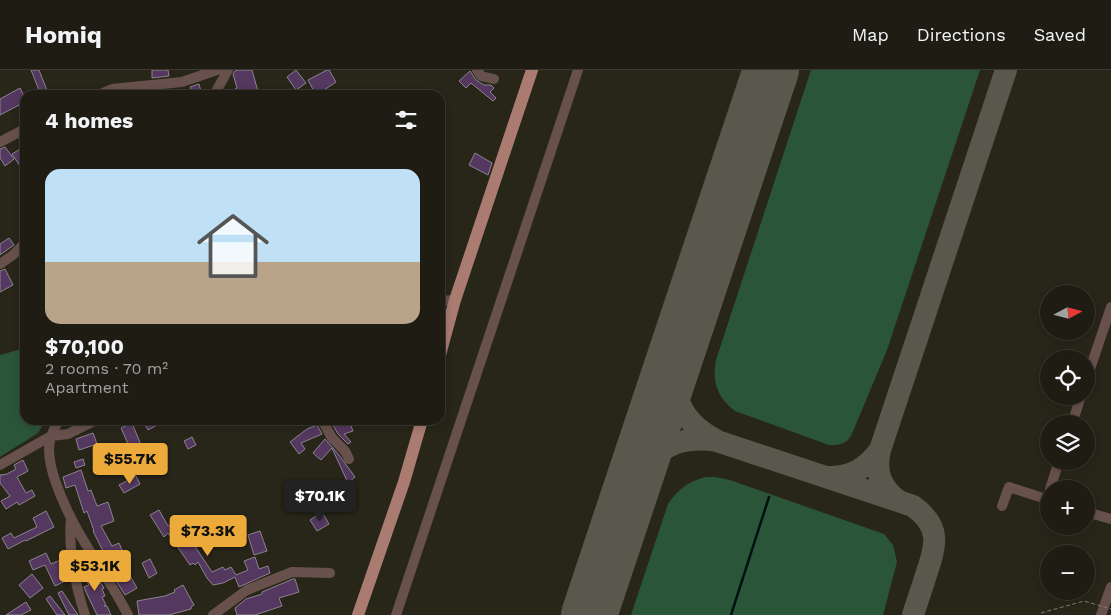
<!DOCTYPE html>
<meta charset="utf-8">
<style>
body{margin:0;font-family:"Work Sans",sans-serif;background:#26251c;color:#f1f3f6;height:100vh;display:flex;flex-direction:column;font-size:19px;white-space:nowrap}
*{box-sizing:border-box;margin:0}
p{font-size:16px;color:#a1a1a0}
.icon{flex:none;width:28px;height:28px;fill:none;stroke:currentColor;stroke-width:2;stroke-linecap:round;stroke-linejoin:round}
.map{position:relative;flex:1;overflow:hidden}
.side{position:absolute;left:20px;top:20px;width:425px;height:335px;display:flex;flex-direction:column;background:#1e1c13;border-radius:15px;box-shadow:0 2px 8px #0003,0 0 0 1px #3c3a33}
.side>*{flex:none}
.needle{width:32px;rotate:83deg}
.tools{position:absolute;left:1040px;top:215px;display:grid;gap:10px}
.tools a{display:grid;place-items:center;width:55px;height:55px;border-radius:50%;background:#1e1c13;box-shadow:0 2px 8px #0003,0 0 0 1px #3c3a33;font-size:25px}
.price{position:absolute;translate:-50% -42px;padding:0 11px;border-radius:5px;background:#ebaa39;color:#111;font-size:16px;line-height:32px;filter:drop-shadow(0 1px 2px #0008)}
.price::after{content:'';position:absolute;left:50%;top:30px;width:15px;height:11px;margin-left:-8px;background:inherit;clip-path:polygon(0 0,100% 0,50% 100%)}
.price.active{background:#222;color:#fff}
ul{padding:0;list-style:none}
li{display:grid;align-content:center;gap:10px;height:265px;padding:0 25px}
li+li{border-top:1px solid #3c3a33}
li span{display:grid;place-items:center;height:155px;border-radius:15px;color:#555}
li>.icon{margin-inline-start:auto}
span .icon{width:90px;height:90px;fill:#fffc;stroke-width:1}
li b{font-size:21px}
h2{display:flex;justify-content:space-between;align-items:center;height:60px;padding:0 25px;font-size:21px}
header{display:flex;align-items:center;gap:30px;box-sizing:border-box;height:70px;padding:0 25px;background:#1e1c13;border-bottom:1px solid #3c3a33}
header strong{font-size:24px}
nav{display:flex;gap:28px;margin-inline-start:auto;font-size:18px}
.map>svg:first-child{display:block}
.green{fill:#2b5538}
.lines{fill:none;stroke-linecap:round;stroke-linejoin:round}
.stream{stroke:#001011;stroke-width:2.5}
.taxiway{stroke:#5a584c;stroke-width:22}
.runway{stroke:#5a584c;stroke-width:56}
.building{fill:#55385f;stroke:#8c8390}
.minor{stroke:#68514c;stroke-width:10}
.major{stroke:#aa7b71;stroke-width:12}
.path-bridge{stroke:#807e73;stroke-width:1;stroke-dasharray:4 2.5;stroke-linecap:butt}
</style>
<header>
<strong>Homiq</strong>
<nav><a>Map</a><a>Directions</a><a>Saved</a></nav>
</header>
<div class="map">
<svg width="1111" height="545" viewBox="0 0 1111 545">
<rect width="100%" height="100%" fill="#282619"/>
<path class="green" d="M811,0H980L887,280L851,366C846,374 838,376 829,375L735,341C717,328 712,311 716,290Z
M25,278V350H46L38,363L0,387V285Z
M705,407H715L730,410L884,464L893,475L897,492L883,545H631L668,434C678,419 688,412 705,407Z"/>
<g class="lines">
<path class="stream" d="M731,545L769,427"/>
<path class="taxiway" d="M676,284C671,324 679,351 716,370
M880,380L1006,0
M829,407C852,407 866,398 880,380C875,401 880,418 899,431
M633,413C654,380 676,364 717,371L913,436C942,457 936,475 926,505C922,518 917,532 913,545"/>
<path class="runway" d="M589,545L771,0"/>
</g>
<path class="building" d="M31,0H39L48,23L41,25Z
M152,0H168L169,6L152,8Z
M238,0H252L259,25H238L235,19L237,18L233,4L235,1Z
M296,0L306,13L296,20L287,7Z
M327,0H329L336,12L324,20V21L316,25L308,10Z
M470,1L476,10L484,15H491L494,18L490,22L496,28L493,31L471,13L466,18L459,11Z
M199,14L202,25H199L191,19L190,17Z
M20,18L25,28V32L0,45V29Z
M25,76V93L20,96L12,84Z
M5,77L14,89L5,96L0,88V79Z
M475,83L492,93L488,105L469,95Z
M9,168L14,175L0,185V174Z
M5,199L13,215L0,222V201Z
M142,350H154L157,355L148,360Z
M330,350H351L349,351L353,361L344,364L351,372L348,374L338,364Z
M132,353L141,375L145,374L147,381L133,386L139,397L130,402L124,390L121,391L119,387L131,381L121,358Z
M317,355L322,364L301,373L305,379L299,384L290,372L307,359Z
M93,363L97,374L79,380L76,369Z
M192,367L196,375L188,379L184,371Z
M325,369L339,385L355,407L348,413L332,378L321,390L313,383Z
M83,389L85,395L76,398L74,392Z
M23,390L28,401L17,407L26,423L32,420L35,426L19,435L17,432L6,439L1,431L10,426L0,413V405L7,404L16,399L14,395Z
M81,400L88,421L91,420L97,436L108,432L114,451L101,456L112,476L119,473L122,480L116,483L117,486L114,488L120,502L126,499L137,518L125,525L108,498L102,481H103L93,461H94L87,441L84,443L75,415L66,418L63,407Z
M136,406L140,414L124,423L119,415Z
M159,440L168,456L174,452L182,466L186,463L212,502L223,497L225,500L231,497L236,505L248,500L244,491L255,487L259,499L268,496L270,503L239,517L235,507L223,513L213,515L207,508L198,492L195,495L193,493L190,495L168,463L164,467L150,445Z
M46,441L54,457L26,471L25,470L8,479L2,468L11,463L14,468L37,457L33,448Z
M322,442L329,454L317,461L310,450Z
M260,461L267,481L254,485L248,465Z
M223,463L226,469L215,474L212,468Z
M46,483L51,494L63,489L66,498L62,499L67,510L55,516L45,495L33,500L29,491Z
M150,489L157,503L149,508L142,493Z
M90,495L104,518L102,519L105,526L102,527L106,535L104,536H107L111,545H97L86,522L84,517L89,515L81,501Z
M32,504L43,518L30,528L19,515Z
M293,509H295L299,522L279,528L282,536L255,545H237L235,538L246,529L262,524V522Z
M183,515L194,535L191,537V539L169,545H139L137,531L165,526L175,522L174,520Z
M62,521L78,545H69L58,523Z
M50,526L65,545H57L46,529Z
M26,532L31,540L21,545H6Z"/>
<g class="lines">
<path class="minor" d="M477,0L481,6L494,9
M98,25L112,19L182,12L217,0
M214,25L228,0
M0,72L25,59
M0,194L13,185L25,173
M440,231L455,230
M1086,311L1111,237
M59,350C54,359 49,368 49,379C49,391 52,402 56,413C73,463 105,500 128,545
M322,350L332,368L345,381L349,389
M1072,354L1081,326
M0,395L51,366L68,364L96,350
M1050,419L1059,391
M1002,436L1009,417L1049,430
M1086,442L1111,449
M71,448C68,481 75,514 85,545
M213,545L247,520L292,502L330,503
M396,545L578,0
M1101,545L1111,517"/>
<path class="major" d="M440,285L455,230L532,0
M358,545L404,412L422,350"/>
<path class="path-bridge" d="M1041,543L1084,531L1111,539"/>
</g>
</svg>
<div class="tools">
<a><svg class="needle" viewBox="-14 -14 28 28"><path d="M0-13l5 13h-10z" fill="#e53935"/><path d="M0 13l5-13h-10z" fill="#a1a1a0"/></svg></a>
<a><svg class="icon" aria-label="locate" viewBox="0 0 24 24"><circle cx="12" cy="12" r="6"/><path d="M12 2v4M12 18v4M2 12h4M18 12h4"/></svg></a>
<a><svg class="icon" aria-label="layers" viewBox="0 0 24 24"><path d="M12 4l9 5-9 5-9-5zM3 14l9 5 9-5"/></svg></a>
<a>+</a>
<a>−</a>
</div>
<b class="price" style="left:130px;top:415px">$55.7K</b>
<b class="price active" style="left:320px;top:452px">$70.1K</b>
<b class="price" style="left:208px;top:487px">$73.3K</b>
<b class="price" style="left:95px;top:522px">$53.1K</b>
<section class="side">
<h2>4 homes<svg class="icon" aria-label="filters" viewBox="0 0 24 24"><path d="M4 7h16M4 17h16"/><circle cx="9" cy="7" r="2"/><circle cx="15" cy="17" r="2"/></svg></h2>
<ul>
<li><span style="background:linear-gradient(#bfe0f5 60%,#b9a48a 0)"><svg class="icon" aria-label="home" viewBox="0 0 24 24"><path d="M3 11l9-7 9 7M6 9v11h12V9"/></svg></span><div><b>$70,100</b><p>2 rooms · 70 m²</p><p>Apartment</p></div></li>
</ul>
</section>
</div>
